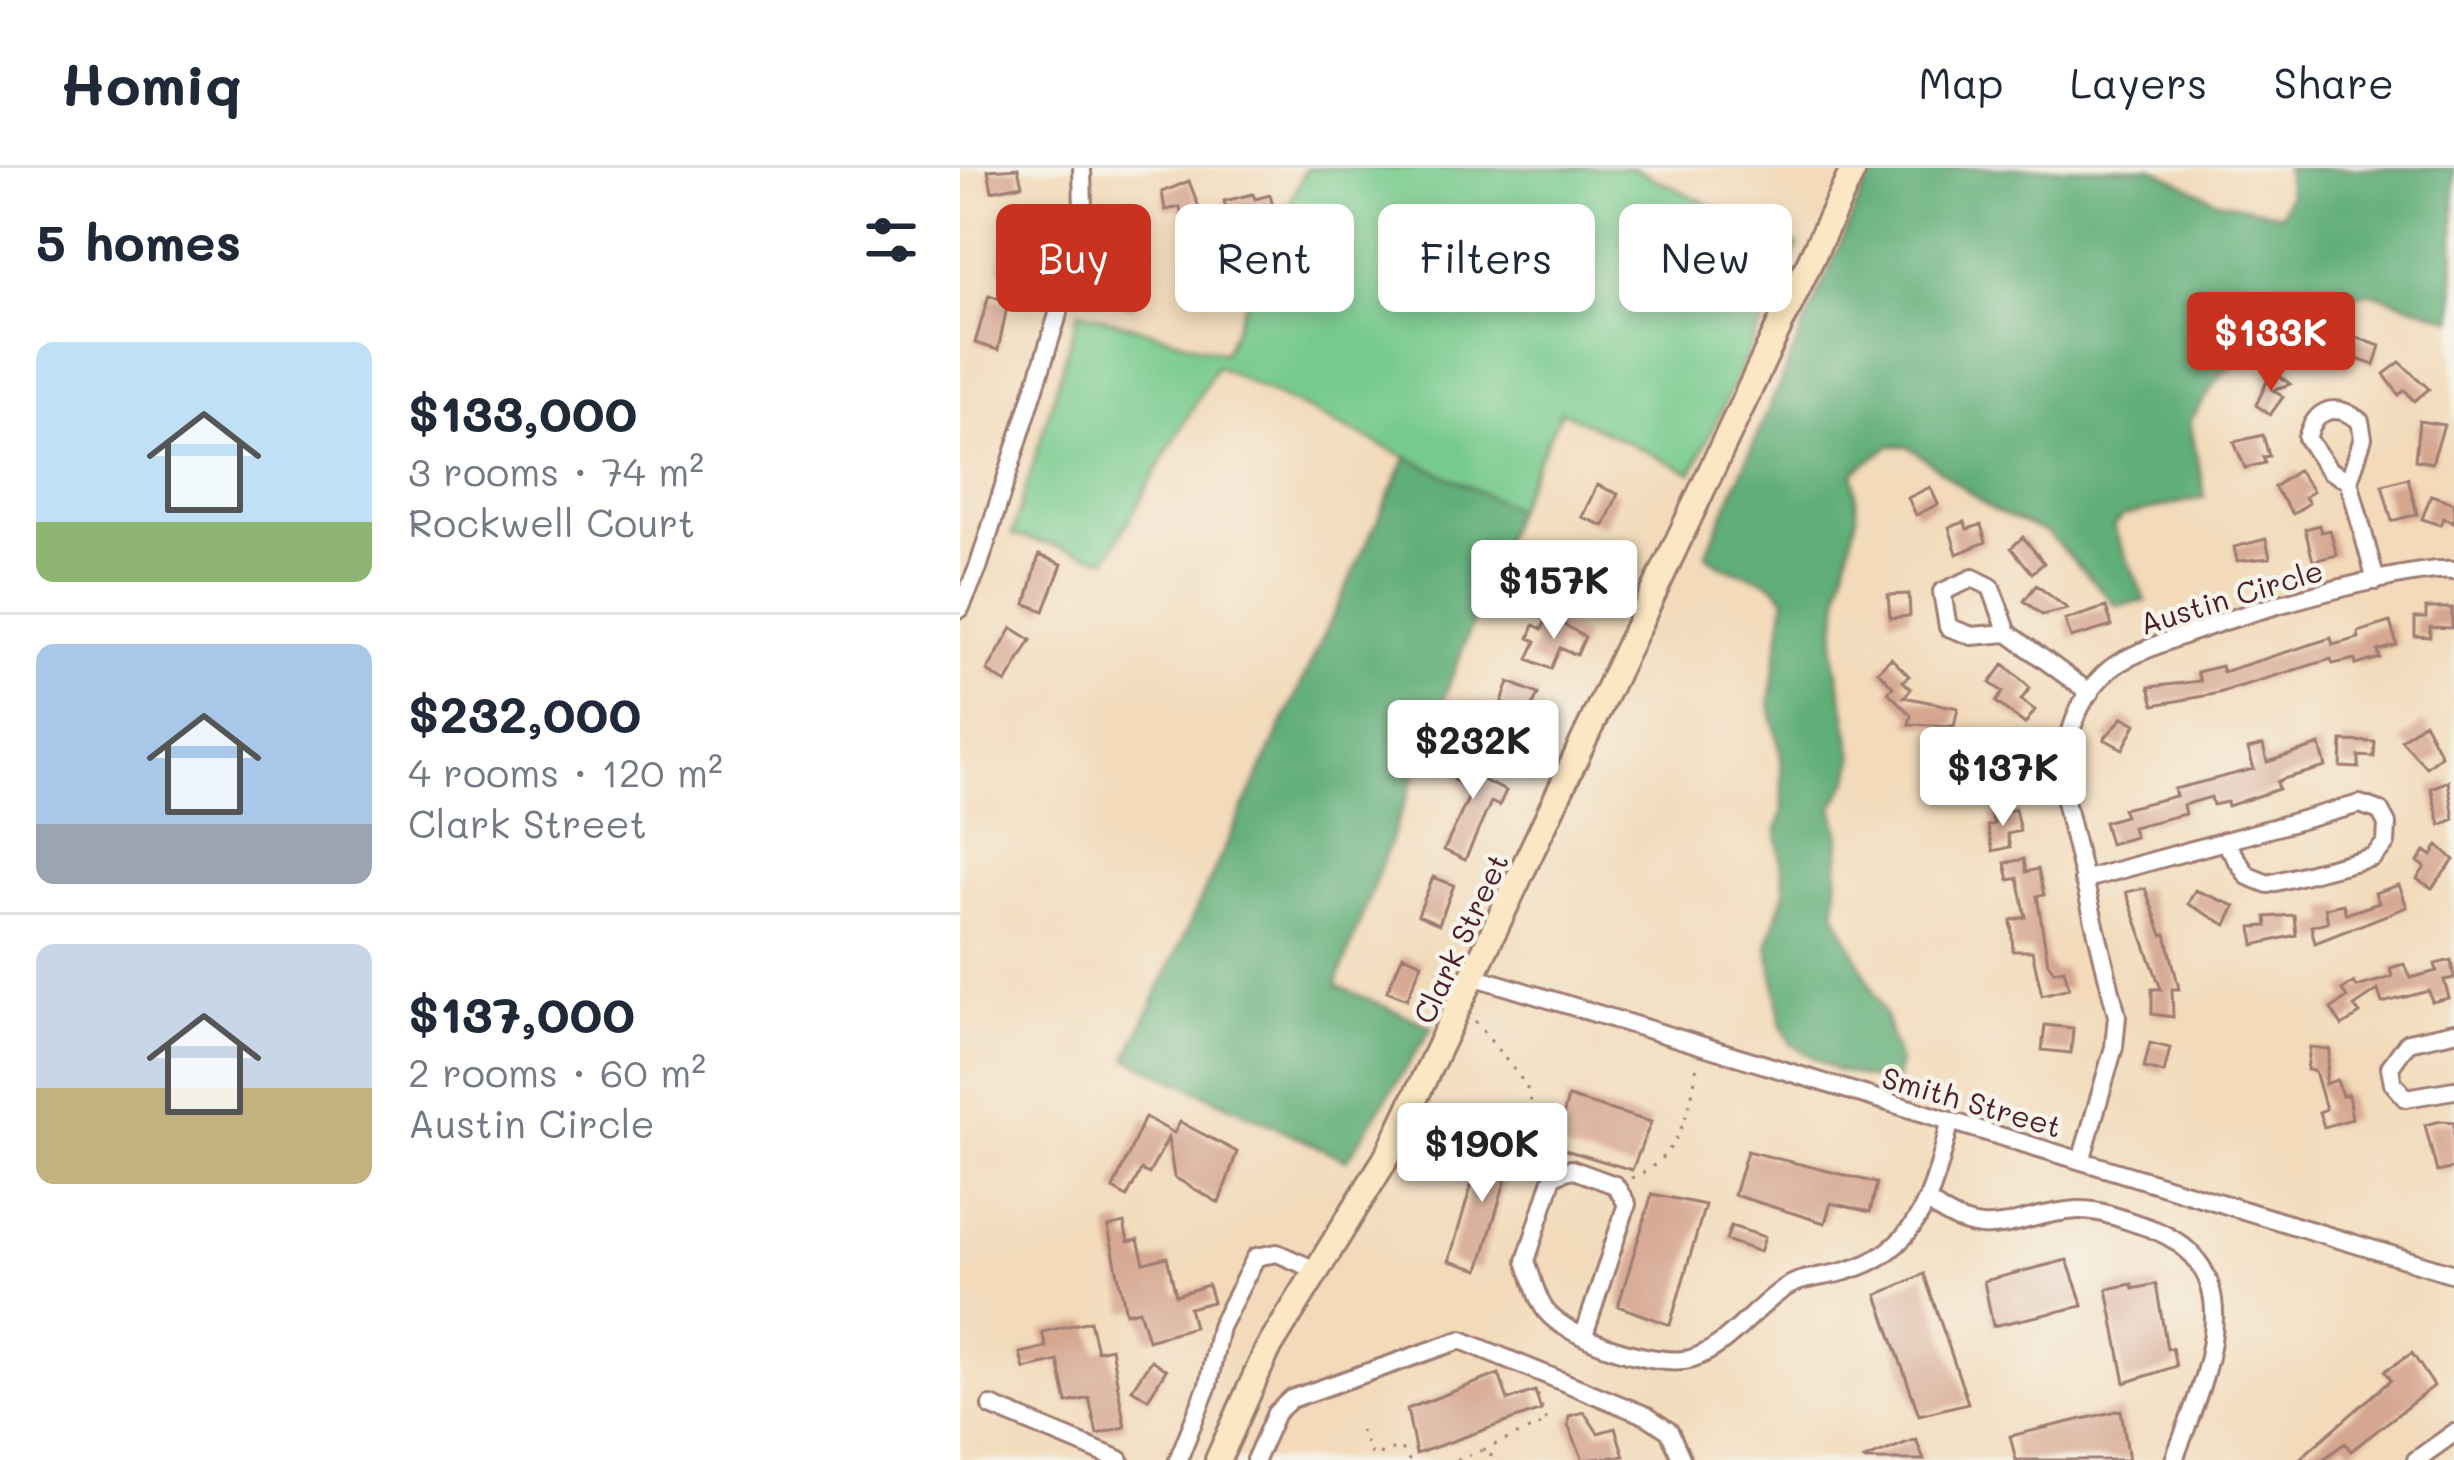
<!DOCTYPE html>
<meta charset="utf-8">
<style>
body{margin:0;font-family:Mali,sans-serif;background:#f6f6f7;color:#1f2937;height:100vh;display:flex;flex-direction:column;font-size:45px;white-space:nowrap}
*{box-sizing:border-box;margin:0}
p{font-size:39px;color:#747a83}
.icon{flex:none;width:66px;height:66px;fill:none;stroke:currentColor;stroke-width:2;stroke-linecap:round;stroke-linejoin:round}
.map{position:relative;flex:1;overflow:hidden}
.details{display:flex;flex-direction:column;background:#fff;width:960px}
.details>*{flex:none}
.guide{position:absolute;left:36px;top:36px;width:1140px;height:108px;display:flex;gap:24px}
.price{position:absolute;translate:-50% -102px;padding:0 27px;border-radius:12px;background:#fff;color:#222;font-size:39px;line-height:78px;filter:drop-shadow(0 3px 6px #0008)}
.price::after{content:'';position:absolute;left:50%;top:72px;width:36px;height:27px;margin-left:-18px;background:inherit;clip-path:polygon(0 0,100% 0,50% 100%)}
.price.selected{background:#c8321e;color:#fff}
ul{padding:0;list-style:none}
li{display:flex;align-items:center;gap:36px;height:300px;padding:0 36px}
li+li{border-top:3px solid #e0e1e3}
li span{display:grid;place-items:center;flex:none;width:336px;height:240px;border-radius:18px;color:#555}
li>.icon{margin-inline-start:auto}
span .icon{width:144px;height:144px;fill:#fffc;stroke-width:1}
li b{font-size:51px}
h2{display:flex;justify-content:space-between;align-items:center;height:144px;padding:0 36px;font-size:51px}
.pill{padding:0 42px;border-radius:18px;background:#fff;box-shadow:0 6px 18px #0003;font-size:42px;line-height:108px}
.pill.selected{background:#c8321e;color:#fff}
header{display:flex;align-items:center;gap:72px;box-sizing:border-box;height:168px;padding:0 60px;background:#fff;border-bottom:3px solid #e0e1e3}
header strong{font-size:57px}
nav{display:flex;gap:66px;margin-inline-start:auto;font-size:42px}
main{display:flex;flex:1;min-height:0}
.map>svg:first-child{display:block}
.green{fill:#77ca8d;stroke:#60745c;stroke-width:3}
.forest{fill:#61ae78;stroke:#566652;stroke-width:3}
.building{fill:#d5a690}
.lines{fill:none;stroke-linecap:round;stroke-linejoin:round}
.minor-casing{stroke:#9e7c72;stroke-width:22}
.secondary-casing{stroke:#9e7c72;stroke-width:30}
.path{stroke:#9e7c72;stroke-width:3;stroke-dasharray:3 9;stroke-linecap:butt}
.minor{stroke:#fff;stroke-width:16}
.secondary{stroke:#fbe7c3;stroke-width:24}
.labels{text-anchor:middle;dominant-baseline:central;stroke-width:9;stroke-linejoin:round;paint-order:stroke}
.street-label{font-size:30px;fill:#4a1f2b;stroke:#f7f3e8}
</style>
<header>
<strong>Homiq</strong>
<nav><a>Map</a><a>Layers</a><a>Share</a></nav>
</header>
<main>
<section class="details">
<h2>5 homes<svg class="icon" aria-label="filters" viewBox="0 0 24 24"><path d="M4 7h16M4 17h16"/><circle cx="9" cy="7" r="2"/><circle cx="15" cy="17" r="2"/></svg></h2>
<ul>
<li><span style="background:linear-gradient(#bfe0f5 75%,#8fb573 0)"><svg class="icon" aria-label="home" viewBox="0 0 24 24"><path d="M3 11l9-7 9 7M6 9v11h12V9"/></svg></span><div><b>$133,000</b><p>3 rooms · 74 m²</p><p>Rockwell Court</p></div></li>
<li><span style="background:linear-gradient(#a9c7e8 75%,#9aa5b1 0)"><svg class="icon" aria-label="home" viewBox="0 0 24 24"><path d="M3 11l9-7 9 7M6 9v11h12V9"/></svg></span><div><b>$232,000</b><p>4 rooms · 120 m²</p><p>Clark Street</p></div></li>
<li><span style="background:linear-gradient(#c9d6e8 60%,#c2b280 0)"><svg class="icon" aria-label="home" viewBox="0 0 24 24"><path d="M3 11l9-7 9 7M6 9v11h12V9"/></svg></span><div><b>$137,000</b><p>2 rooms · 60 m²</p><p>Austin Circle</p></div></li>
</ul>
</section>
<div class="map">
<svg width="1494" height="1292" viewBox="0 0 1494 1292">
<rect width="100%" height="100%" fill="#f7f3e8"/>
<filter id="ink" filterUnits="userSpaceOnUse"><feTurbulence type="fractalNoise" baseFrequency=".00833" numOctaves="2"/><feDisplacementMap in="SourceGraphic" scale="24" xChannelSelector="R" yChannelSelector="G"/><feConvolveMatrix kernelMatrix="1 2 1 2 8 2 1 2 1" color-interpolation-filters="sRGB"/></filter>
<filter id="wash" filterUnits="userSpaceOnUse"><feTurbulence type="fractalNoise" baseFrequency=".004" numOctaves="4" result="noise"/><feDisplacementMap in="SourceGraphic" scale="48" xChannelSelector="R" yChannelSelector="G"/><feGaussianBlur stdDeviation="2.7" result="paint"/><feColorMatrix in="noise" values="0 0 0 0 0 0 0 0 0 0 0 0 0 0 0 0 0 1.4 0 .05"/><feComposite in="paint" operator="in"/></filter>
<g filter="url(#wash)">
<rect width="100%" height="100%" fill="#f2daba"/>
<path class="green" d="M346,0H672L838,78L732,305L601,243L555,341L256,198L147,391L52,367L119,143L264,185Z"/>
<path class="forest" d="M913,0H1193L1255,32L1321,46L1329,27L1326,0H1494V151L1412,125L1350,130L1306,179L1261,207L1230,253L1245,329L1164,348L1153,359L1186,433L1157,438L1087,365L1031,341L948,278H929L894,304L897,347L880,421L874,484L894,590L890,611L873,638L880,670L875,744L924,845L939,896L935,917L875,902L831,876L822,858L808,775L825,724L817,663L823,643L821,588L810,536L825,432C814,402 766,410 746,386Z
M447,289L555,341L376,817L472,859L387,992L167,890Z"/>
<g id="blocks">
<path class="building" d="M58,0L62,17L32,23L28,2Z
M229,13L240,42L237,51L223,54L220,39L205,42L202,24Z
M293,26L295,31L310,27L315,47L270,54L264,33Z
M46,53L65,58L59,106L39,101Z
M170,91L190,96L173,141L154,136Z
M29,127L48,134L38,182L15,175Z
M1390,167L1420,178L1414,197L1383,186Z
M1440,194L1469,221L1454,233L1445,222L1439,227L1424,206Z
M1312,203L1330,216L1313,222L1323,229L1310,247L1296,237Z
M1459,253L1484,257L1472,295L1455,292Z
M1303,267L1309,288L1303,289L1305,295L1285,300L1274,274Z
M1338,302L1353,323L1345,329L1349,335L1333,346L1314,319Z
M1448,310L1457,346L1432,353L1422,317Z
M637,317L658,326L644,358L622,349Z
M970,319L978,336L956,347L948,330Z
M1471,327L1494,335V354L1483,350L1480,357L1462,351Z
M1005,354L1007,361L1021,357L1026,374L997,386L989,359Z
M1359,357L1361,364L1370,362L1377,387L1353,393L1345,361Z
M1063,369L1084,395L1072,405L1051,380Z
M1306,371L1310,390L1277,393L1274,379Z
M79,387L102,396L84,443L66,436Z
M613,388L636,397L624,435L598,425L601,417L587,412L594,395L609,400Z
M1076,417L1108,441L1082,447L1064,433Z
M949,426L950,448L930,450L928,427Z
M1146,439L1152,458L1111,470L1105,452Z
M1466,440H1492V460L1470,459V469L1455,468V450H1466Z
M589,447L625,469L617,487L600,480L591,501L568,491L576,473L569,470L574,457L582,461Z
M1430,454L1437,477L1418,483L1420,490L1396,497L1395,491L1373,496L1371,491L1255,526L1194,537L1189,519L1240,513L1237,504L1261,498L1263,504L1371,470L1373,477L1399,470L1398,464Z
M52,460L71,472L46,515L27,503Z
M931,490L949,508L943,513L951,521L944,529L998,540L994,558L949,556L951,547L928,524L933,519L918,503Z
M1044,496L1070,520L1061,532L1075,542L1065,556L1036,534L1043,524L1030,515Z
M549,514L578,526L562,562L536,551Z
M1163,549L1176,556L1163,581L1144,571Z
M1464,554L1481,587L1466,599L1441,572Z
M1028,568L1047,569L1046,586L1057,587L1056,611L1034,610L1035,586H1027Z
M1382,573L1415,574L1414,589L1399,588V600L1381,599Z
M1303,577L1307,594L1360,577L1366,599L1323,611L1317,614L1319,621L1268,638L1267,634L1253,637L1251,629L1223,637L1225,646L1172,659L1175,669L1150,676L1144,654L1165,648L1162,641L1216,628L1214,621L1294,601L1288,581Z
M510,580L532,591L525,613L546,623L539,638L531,634L505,692L484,682L511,624L494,612Z
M1488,613L1494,651L1480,657L1471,620Z
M1055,641L1060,663L1047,666L1050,679L1033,683L1027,658L1034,656L1031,647Z
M1478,677L1494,692L1472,720L1457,711L1465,699L1458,694L1465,683L1472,688Z
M1064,691L1066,704L1078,701L1084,727L1077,728L1088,795L1094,803L1104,801L1109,820L1082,827L1072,783H1053L1051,752L1066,749L1058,710L1049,712L1045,695Z
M473,709L494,717L479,756L458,747Z
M1439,717L1447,739L1355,775L1351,758L1368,754L1365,740L1383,736L1386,746L1419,735L1415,725Z
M1185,720L1202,767L1206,766L1219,821H1212L1213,849L1192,846V821H1201L1166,724Z
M1235,722L1275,738L1266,757L1228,736Z
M1334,747L1336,767L1294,777L1292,759L1307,758L1306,749Z
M443,787L462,795L447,831L427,823Z
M1491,792L1494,810L1484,812L1489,830L1472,834L1469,823L1422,835L1418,822L1394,838L1400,846L1382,858L1371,841L1387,830L1382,822L1394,814L1397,819L1432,809L1430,800L1444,796L1451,810L1477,803L1475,796Z
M1085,857L1113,860L1111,885L1082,882Z
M1190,875L1210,880L1204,905L1184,900Z
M1350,879L1370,881L1365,916L1377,912L1382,928L1388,926L1392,951L1364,959L1359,944L1366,941L1355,903L1347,902Z
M608,929L691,954L672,1002L595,979Z
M185,949L214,965L220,954L277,984L259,1035L214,1009L208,970L189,1006L181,1002L167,1029L153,1021Z
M1481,953L1494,954V1000L1477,1004L1465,957Z
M525,971L555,980L519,1102L489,1093Z
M787,983L917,1015L910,1044L871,1035L865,1055L774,1027Z
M692,1026L745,1037L710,1157L658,1138Z
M164,1055L168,1074L178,1072L184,1095L207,1089L216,1127L248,1117L253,1134L229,1140L234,1159L188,1172L179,1142L166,1145L148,1059Z
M771,1058L805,1069L800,1084L766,1072Z
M1107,1092L1123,1138L1033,1158L1024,1113Z
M964,1106L1008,1235L959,1247L917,1127Z
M1172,1116L1173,1121L1196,1116L1207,1181L1212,1180L1216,1198L1165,1215L1147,1121Z
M130,1153L137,1183L151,1180L165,1259L137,1266L129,1230L107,1235L98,1193L64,1201L60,1185L86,1179L82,1164Z
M1452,1185L1474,1218L1391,1283L1385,1275L1362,1292H1338L1431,1212L1425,1203Z
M191,1192L206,1202L188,1231L172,1221Z
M539,1206L548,1232L575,1223L581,1242L456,1286L447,1241Z
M1161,1242L1169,1292H1056L1050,1268Z
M624,1244L638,1265L655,1260L664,1288L623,1292L608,1257L609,1248Z
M956,1271L964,1292H905L904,1291Z"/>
</g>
</g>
<g filter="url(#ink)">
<use href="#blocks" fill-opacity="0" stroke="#9e7c72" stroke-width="3"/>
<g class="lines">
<g class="minor-casing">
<path id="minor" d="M1389,313L1369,302L1347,270C1356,240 1375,234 1400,253L1403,270L1389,313L1416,413
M0,441L18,400L113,99L123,43L122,0
M1048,465L1012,468L988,459L982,424L1013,410L1031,419L1048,465L1130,525
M1123,712L1400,636L1420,643L1427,656L1426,675L1413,689L1308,716L1288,708L1264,673
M516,809L1494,1106
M1494,864L1448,874L1430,899L1433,915L1446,930L1494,922
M1121,993L1154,879L1157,848L1103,625C1102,581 1114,531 1150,501C1190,468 1443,396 1494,402
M970,1035C1029,1081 1055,1045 1118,1042C1140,1041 1161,1051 1181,1057C1301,1095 1244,1210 1214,1292
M624,1167L667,1036L655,1017L611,1001L593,1008L566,1093C572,1109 576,1130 586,1143C608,1171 695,1199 730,1191C767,1181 793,1140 825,1120C841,1109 866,1109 886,1103C961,1083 974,1020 990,955
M31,1238L160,1292
M218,1292L248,1217L260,1159L296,1089L317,1085L358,1103
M295,1292L316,1245L331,1231L501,1172L687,1248L709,1263L722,1292
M1456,1292L1494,1265"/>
</g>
<g class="secondary-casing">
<path id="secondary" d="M258,1292L307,1183L428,987L894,0"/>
</g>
<path class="path" d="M515,853L566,917L588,990
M671,1010C718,993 732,941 737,895
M400,1262L412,1288L440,1279L449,1292H458
M523,1282L587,1254L575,1219
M497,1292L523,1282L538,1292"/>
<use href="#minor" class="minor"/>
<use href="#secondary" class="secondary"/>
</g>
</g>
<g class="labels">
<g class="street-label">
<text transform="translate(1271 428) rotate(-17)">Austin Circle</text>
<text transform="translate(500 770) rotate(-65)">Clark Street</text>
<text transform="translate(1012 933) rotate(16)">Smith Street</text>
</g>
</g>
</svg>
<b class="price selected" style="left:1311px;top:226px">$133K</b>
<b class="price" style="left:594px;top:474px">$157K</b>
<b class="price" style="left:513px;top:634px">$232K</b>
<b class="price" style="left:1043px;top:661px">$137K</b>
<b class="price" style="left:522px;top:1037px">$190K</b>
<div class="guide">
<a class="pill selected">Buy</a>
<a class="pill">Rent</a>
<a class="pill">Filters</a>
<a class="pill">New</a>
</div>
</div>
</main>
